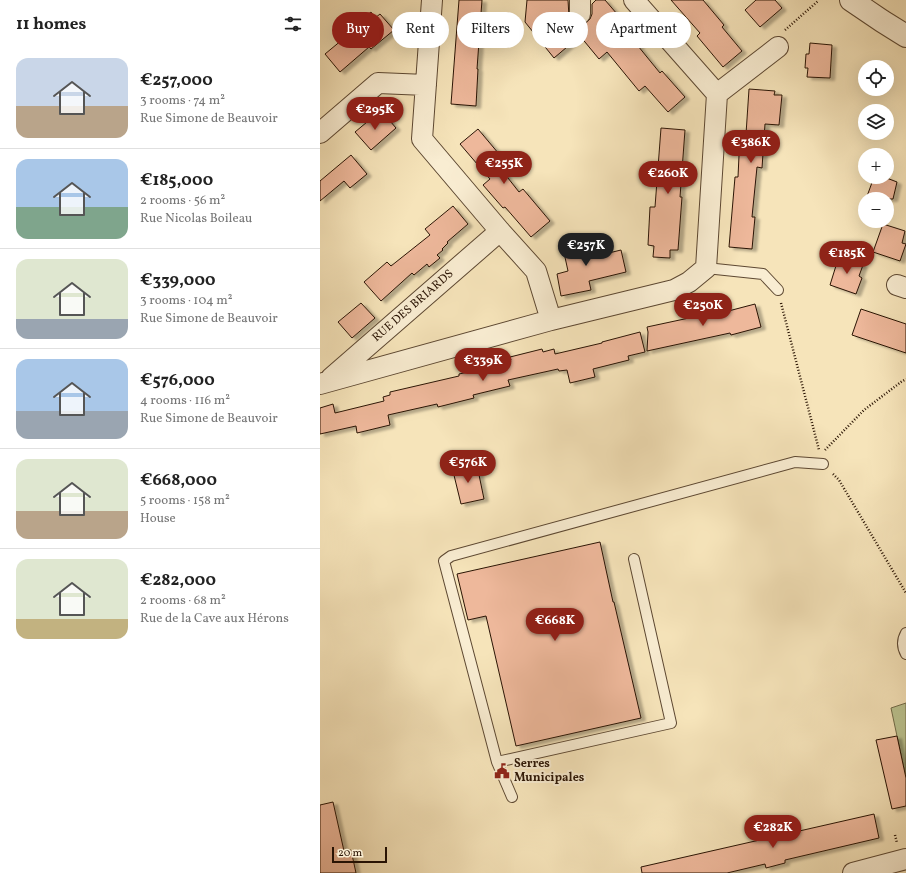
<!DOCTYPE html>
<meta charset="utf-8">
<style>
body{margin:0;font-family:Vollkorn,serif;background:#f6f6f6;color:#222;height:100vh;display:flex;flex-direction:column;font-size:15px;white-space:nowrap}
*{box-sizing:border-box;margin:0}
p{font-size:13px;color:#767676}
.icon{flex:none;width:22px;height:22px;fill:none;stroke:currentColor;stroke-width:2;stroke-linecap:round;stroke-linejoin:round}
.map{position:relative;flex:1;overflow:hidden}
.side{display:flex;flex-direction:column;background:#fff;width:320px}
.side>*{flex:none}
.guide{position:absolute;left:12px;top:12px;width:380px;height:36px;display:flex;gap:8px}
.fabs{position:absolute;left:538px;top:60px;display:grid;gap:8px}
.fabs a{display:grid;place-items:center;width:36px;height:36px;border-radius:50%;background:#fff;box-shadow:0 4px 16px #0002;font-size:20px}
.scale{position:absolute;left:12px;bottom:10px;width:55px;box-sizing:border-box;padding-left:4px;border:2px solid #2a1404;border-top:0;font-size:11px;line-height:14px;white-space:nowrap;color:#2a1404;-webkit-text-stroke:3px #f9edd2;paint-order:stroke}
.price{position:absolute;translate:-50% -34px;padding:0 9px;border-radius:14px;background:#8f2418;color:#fff;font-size:13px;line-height:26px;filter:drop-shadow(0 1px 2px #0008)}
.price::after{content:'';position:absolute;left:50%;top:24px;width:12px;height:9px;margin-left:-6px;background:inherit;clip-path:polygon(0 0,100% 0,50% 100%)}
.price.active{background:#222;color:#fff}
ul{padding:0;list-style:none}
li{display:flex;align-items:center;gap:12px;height:100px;padding:0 16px}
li+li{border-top:1px solid #e0e0e0}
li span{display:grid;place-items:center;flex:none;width:112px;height:80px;border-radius:12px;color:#555}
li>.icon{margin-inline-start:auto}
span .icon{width:48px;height:48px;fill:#fffc;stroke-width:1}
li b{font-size:17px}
h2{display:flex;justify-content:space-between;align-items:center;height:48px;padding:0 16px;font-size:17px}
.chip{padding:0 14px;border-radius:18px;background:#fff;box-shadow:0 4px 16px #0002;font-size:14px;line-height:36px}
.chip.active{background:#8f2418;color:#fff}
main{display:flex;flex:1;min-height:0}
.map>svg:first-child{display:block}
.green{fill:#bbc491;stroke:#726c4a}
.building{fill:#eeb89b;stroke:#2a1404;filter:url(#shadow)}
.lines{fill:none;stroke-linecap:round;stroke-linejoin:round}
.service-casing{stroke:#5d4832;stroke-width:12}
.minor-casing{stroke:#5d4832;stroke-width:22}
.tertiary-casing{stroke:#5d4832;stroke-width:24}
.path{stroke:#2a1404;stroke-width:2.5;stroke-dasharray:1 2;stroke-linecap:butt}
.service{stroke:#f9edd2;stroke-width:10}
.minor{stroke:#f9edd2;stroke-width:20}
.tertiary{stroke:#f9edd2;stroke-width:22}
.labels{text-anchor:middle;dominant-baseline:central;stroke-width:4;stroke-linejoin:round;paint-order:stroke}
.street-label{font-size:12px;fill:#2a1404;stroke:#f9edd2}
.poi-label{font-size:12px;font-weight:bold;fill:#2a1404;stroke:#f9edd2;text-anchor:start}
</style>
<main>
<section class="side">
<h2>11 homes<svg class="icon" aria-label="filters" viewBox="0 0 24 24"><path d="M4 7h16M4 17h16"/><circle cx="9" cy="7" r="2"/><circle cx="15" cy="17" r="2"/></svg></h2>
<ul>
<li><span style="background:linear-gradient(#c9d6e8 60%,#b9a48a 0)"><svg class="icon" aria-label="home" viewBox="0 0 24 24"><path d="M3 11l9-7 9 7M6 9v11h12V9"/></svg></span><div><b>€257,000</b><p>3 rooms · 74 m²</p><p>Rue Simone de Beauvoir</p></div></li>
<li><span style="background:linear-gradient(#a9c7e8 60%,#7fa58c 0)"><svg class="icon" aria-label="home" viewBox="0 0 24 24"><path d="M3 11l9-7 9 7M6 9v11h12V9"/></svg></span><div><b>€185,000</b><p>2 rooms · 56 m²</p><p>Rue Nicolas Boileau</p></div></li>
<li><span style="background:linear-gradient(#dfe7d0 75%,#9aa5b1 0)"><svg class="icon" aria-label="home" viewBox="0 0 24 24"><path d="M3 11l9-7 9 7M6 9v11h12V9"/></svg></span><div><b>€339,000</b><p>3 rooms · 104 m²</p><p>Rue Simone de Beauvoir</p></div></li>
<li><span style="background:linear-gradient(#a9c7e8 65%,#9aa5b1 0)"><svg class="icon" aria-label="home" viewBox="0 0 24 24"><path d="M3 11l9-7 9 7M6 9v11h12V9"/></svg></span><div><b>€576,000</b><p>4 rooms · 116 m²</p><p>Rue Simone de Beauvoir</p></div></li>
<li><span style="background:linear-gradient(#dfe7d0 65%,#b9a48a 0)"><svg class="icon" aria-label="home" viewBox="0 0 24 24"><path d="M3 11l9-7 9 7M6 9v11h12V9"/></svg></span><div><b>€668,000</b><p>5 rooms · 158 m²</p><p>House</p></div></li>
<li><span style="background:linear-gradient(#dfe7d0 75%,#c2b280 0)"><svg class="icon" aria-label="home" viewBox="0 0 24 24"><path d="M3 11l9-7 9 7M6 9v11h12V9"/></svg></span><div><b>€282,000</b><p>2 rooms · 68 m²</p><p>Rue de la Cave aux Hérons</p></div></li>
</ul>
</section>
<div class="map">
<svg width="586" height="873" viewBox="0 0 586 873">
<defs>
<filter id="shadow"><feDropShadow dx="4.5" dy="2.5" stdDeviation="1" flood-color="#0004"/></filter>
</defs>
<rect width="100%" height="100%" fill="#f6e4ba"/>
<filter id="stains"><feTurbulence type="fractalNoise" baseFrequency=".005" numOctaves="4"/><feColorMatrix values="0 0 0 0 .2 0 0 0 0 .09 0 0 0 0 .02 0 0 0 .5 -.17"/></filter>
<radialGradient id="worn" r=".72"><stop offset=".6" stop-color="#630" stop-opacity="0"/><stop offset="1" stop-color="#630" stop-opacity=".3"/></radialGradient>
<path class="green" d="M586,703V778L571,708Z"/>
<path class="building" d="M139,0H162L157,69H158L156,106L131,104Z
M207,0H248L249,17L248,25L252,22L255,24L260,25L265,24L270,19L272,14V4L276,0H285L322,43L318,46L340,73L342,71L365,97L348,112L325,86L319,91L287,52L279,59L260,36L234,58L205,22Z
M351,0H383L404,25L402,27L422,51L403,67L377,36L380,33Z
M436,0H455L462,8L440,27L425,10Z
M51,12L55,18L60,14L74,30L51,49L49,47L20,72L5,54L34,30L32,28Z
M490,43L512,45L510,78L487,77L488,68H485L486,54H489Z
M429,89L455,91L454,95H462L459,125L445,124L442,168L437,167L432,217H435L432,249L409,247L415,177H418L420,134H426Z
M64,114L76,128L51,150L35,132L53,117L56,121Z
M341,128L365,130L360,197H362L358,250H350V258L333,257L334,246L328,245L330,207H335Z
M158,129L179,154L173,159L199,192L203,189L230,221L211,237L185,207L183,208L163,185L170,179L140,144Z
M31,155L47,174L30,188L24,181L0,201V181Z
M554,177H564L577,182L573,199H546Z
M133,206L148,224L127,242L128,243L122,249L123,250L117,255L120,258L109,267L107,264L94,275L92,273L61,301L44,282L67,262L71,266L110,235L105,229Z
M563,224L585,231L582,243L586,244L580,261L553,252Z
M259,236L264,259L301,250L306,272L269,281L271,290L241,296L237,274L248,271L241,239Z
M519,256L543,265L539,276L542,278L536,294L510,285Z
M41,303L55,318L32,338L18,322Z
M435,304L441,327L411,335L410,333L327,351L328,332L327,327L397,312V314Z
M541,309L586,324V353L532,335Z
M320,332L325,352L308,356L309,360L273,369L275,377L250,383L247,370L239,371L238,369L188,380L190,386L153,395L154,398L118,407L117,404L68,415L70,425L37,433L36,426L0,434V408L13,404L15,413L64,401L63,397L70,395V392L139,376V374L148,372L147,371L191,360L190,357L222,349L223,352L234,349L235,354L282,343V342Z
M147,464L158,470L164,499L141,504L132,467Z
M280,542L293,602H294L321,718L196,746L166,616L148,620L137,574Z
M577,736L586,778V806L572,809L556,740Z
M13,802L24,851L31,850L36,873H0V805Z
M554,814L559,838L465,860V863L446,868L445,864L407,873H322L321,867Z"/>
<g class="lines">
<g class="service-casing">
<path id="service" d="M386,268L443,274L458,290
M586,633C582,640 582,647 586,654
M177,762L351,723L314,559
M192,797L177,762L124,561L131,556L475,462L503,464"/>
</g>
<g class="minor-casing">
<path id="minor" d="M112,0L102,139L180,231L216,271L231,320
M260,14V0
M397,94L458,47
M0,133L58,83L106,85
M577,285L586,288
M11,378L180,231
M0,384L231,320L354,290L369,282L386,268L397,94L314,0
M533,873L586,859"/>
</g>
<g class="tertiary-casing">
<path id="tertiary" d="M531,0L562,21L586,36"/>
</g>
<path class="path" d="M465,30L498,1V0
M461,303L499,450
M505,450L544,410L581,382L586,379
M513,474L519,480L586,593
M575,835L577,843"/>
<use href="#service" class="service"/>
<use href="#minor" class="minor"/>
<use href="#tertiary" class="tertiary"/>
</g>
<defs>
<g id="civic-bare" transform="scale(1.2)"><path d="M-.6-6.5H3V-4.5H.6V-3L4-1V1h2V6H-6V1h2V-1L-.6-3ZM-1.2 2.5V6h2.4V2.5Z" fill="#8f2418" stroke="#f9edd2" stroke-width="2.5" paint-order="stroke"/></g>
</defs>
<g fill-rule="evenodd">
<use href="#civic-bare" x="182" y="771"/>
</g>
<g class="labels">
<g class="street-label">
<text transform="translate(93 306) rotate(-41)">RUE DES BRIARDS</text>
</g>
<g class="poi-label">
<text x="194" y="764">Serres<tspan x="194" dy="14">Municipales</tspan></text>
</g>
</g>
<rect width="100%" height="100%" filter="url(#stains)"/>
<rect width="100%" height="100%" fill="url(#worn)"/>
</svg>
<div class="fabs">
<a><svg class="icon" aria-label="locate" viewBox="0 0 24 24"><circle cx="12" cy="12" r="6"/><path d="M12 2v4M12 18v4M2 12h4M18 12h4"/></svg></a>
<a><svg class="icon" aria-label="layers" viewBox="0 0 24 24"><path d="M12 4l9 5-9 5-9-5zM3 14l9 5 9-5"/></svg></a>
<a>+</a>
<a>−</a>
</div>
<div class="scale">20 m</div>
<b class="price" style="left:55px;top:131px">€295K</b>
<b class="price" style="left:431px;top:164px">€386K</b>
<b class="price" style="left:184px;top:185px">€255K</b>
<b class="price" style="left:348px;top:195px">€260K</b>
<b class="price active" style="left:266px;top:267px">€257K</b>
<b class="price" style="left:527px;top:275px">€185K</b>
<b class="price" style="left:383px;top:327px">€250K</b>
<b class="price" style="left:163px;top:382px">€339K</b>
<b class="price" style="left:148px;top:484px">€576K</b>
<b class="price" style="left:235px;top:642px">€668K</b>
<b class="price" style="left:453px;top:849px">€282K</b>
<div class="guide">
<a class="chip active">Buy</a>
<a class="chip">Rent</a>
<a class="chip">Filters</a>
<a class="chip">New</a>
<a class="chip">Apartment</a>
</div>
</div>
</main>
